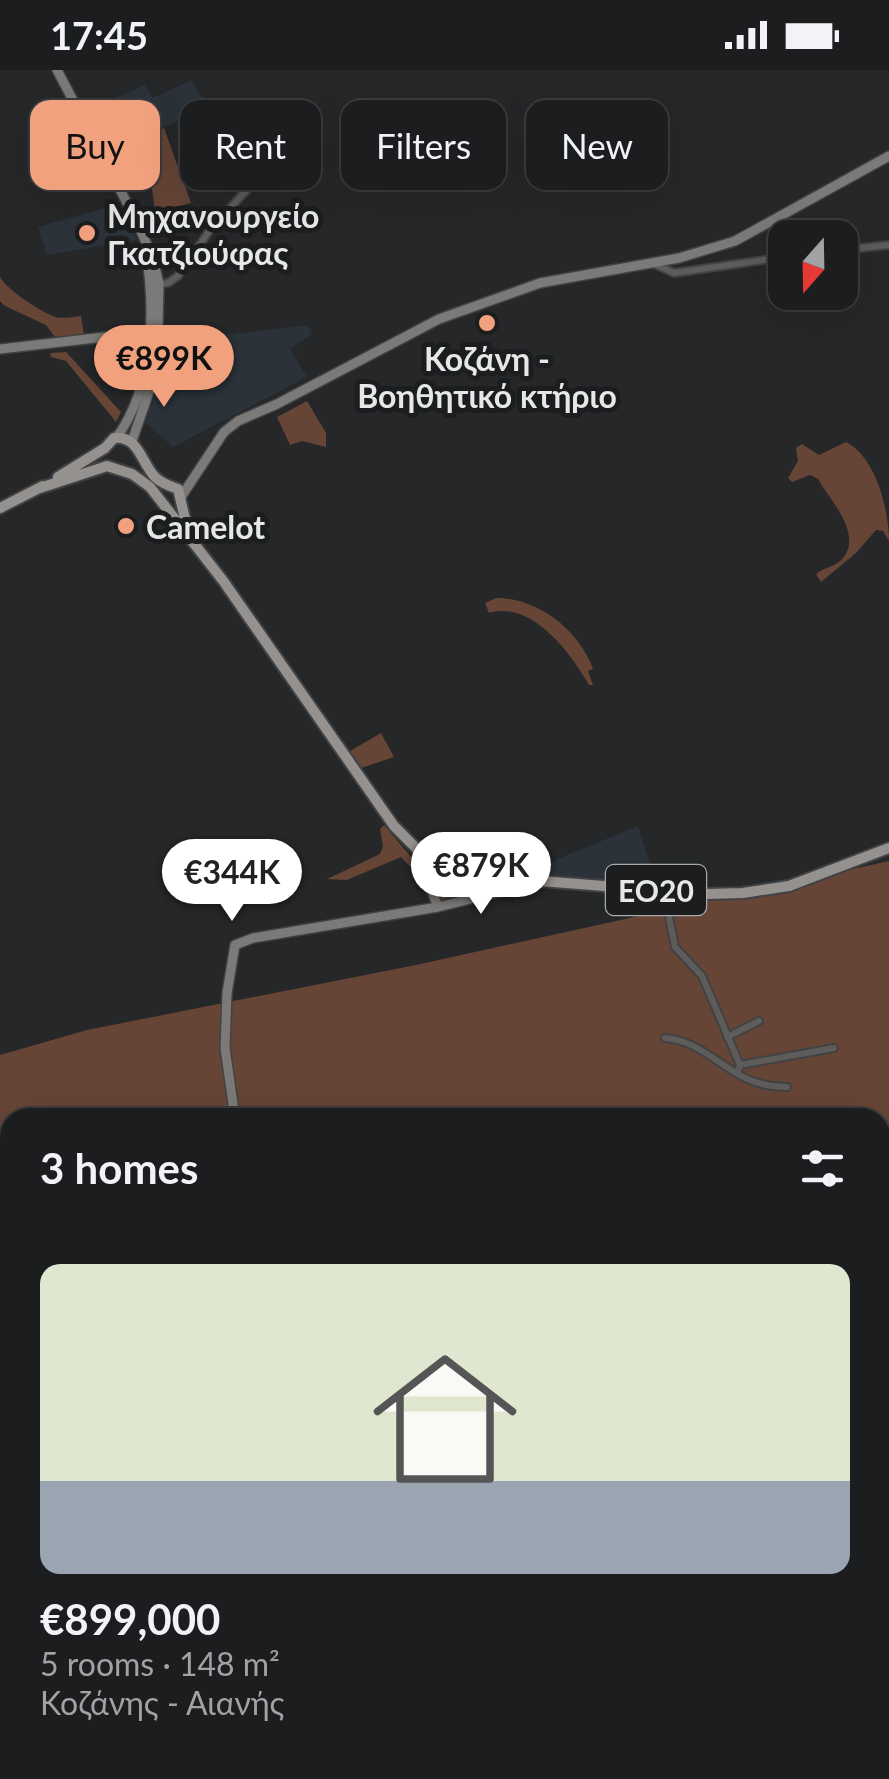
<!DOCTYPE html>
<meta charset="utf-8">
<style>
body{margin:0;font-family:Lato,sans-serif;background:#292a2c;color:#f1f3f6;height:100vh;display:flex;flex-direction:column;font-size:38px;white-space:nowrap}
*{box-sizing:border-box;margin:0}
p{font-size:32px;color:#a0a2a4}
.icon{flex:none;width:55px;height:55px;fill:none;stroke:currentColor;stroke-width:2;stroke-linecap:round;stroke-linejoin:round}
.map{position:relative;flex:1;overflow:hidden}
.details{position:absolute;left:0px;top:1038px;width:890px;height:672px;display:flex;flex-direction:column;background:#1c1d1f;border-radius:30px 30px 0 0;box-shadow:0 10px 40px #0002,0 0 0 2px #3a3b3d}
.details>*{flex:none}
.guide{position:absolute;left:30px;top:30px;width:830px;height:90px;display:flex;gap:20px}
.needle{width:65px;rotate:200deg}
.buttons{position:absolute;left:768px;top:150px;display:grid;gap:20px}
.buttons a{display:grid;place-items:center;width:90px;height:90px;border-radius:20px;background:#1c1d1f;box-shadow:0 10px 40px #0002,0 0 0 2px #3a3b3d;font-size:50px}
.price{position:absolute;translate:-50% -85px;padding:0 22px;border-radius:35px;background:#fff;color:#222;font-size:32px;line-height:65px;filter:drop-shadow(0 2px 5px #0008)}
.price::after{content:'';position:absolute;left:50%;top:60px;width:30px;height:22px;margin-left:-15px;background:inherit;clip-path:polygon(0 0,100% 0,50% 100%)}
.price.selected{background:#f1a17d;color:#111}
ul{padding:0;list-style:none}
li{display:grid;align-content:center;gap:20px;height:530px;padding:0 40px}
li span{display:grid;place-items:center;height:310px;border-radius:20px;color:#555}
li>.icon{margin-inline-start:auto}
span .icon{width:180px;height:180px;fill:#fffc;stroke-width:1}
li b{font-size:42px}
h2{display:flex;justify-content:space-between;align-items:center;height:120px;padding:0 40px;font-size:42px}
.tag{padding:0 35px;border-radius:20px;background:#1c1d1f;box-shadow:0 10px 40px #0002,0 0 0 2px #3a3b3d;font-size:35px;line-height:90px}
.tag.selected{background:#f1a17d;color:#111}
.status{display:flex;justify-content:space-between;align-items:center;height:70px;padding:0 50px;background:#1c1d1f;direction:ltr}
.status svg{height:28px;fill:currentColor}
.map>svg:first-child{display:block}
.built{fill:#2b3239}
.green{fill:#664536;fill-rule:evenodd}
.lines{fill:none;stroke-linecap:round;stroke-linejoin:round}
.street-casing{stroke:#404244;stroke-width:10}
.secondary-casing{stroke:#404244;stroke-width:12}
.primary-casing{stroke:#404244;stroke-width:14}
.street{stroke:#5e5c5b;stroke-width:6}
.secondary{stroke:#7c7a79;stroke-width:9}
.primary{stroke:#94918f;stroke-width:10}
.poi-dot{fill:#f1a17d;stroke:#1b1d1f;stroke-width:4}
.labels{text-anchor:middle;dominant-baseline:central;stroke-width:10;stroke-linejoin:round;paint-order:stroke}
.shield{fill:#1b1d1f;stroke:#a8aaac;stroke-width:2.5}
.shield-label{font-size:30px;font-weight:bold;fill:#e5e7e8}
.poi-label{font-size:32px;font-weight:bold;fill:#e5e7e8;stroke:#1b1d1f;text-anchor:start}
</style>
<div class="status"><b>17:45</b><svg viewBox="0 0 49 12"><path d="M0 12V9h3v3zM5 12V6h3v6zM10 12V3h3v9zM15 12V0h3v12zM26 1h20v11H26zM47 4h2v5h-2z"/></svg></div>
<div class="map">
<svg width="889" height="1709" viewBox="0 0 889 1709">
<rect width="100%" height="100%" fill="#252729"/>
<path class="built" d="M191,10L208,36L132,73L106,32L145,15L153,28Z
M119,134L137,170L47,185L38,157Z
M308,255L312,264L290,279L307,307L173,377L145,352L159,316L228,301L209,267Z
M638,756L656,814L534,806L555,790Z"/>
<path class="green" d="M164,58L191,133L155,142L151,111L132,73Z
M0,207C6,219 41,242 55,247C63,249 73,247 81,246L84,265L55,267L46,255L5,236L0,231Z
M66,282L121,342L116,352L66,291L51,287L50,283Z
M307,331L326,363V377L302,371L290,375L277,347Z
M846,372C876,387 889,440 889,471L883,461L876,460L856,483L821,512L816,504C824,497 836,497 843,488C863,464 830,430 818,409L810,405L792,412L788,408L798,391L796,378L802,374L819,385Z
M496,528C538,528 579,560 593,599L588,601L593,615H589C571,583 531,530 489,543L485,533Z
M381,663L394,687L361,698L350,681Z
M384,755L412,788L419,801L416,803L401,787L347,810L327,809L380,784L383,776L380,759Z
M889,791V1709H0V985L87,960L416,895ZM10,1048H880V1700H10Z
M427,797L461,811L492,815L469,828L441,833Z"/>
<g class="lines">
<g class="street-casing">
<path id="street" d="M840,180L889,175
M654,194L674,203L785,187
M159,214L168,213L178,206L210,160L255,111
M637,822L668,842L675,877L702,906L740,995L737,1003
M727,967L759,951
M665,968C713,972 730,1018 787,1017
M740,995L834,978
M880,1228L889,1229
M880,1693L889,1696
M328,1700L332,1709
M863,1700L871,1709
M762,1709L774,1700"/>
</g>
<g class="secondary-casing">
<path id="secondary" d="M57,0L136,150L153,188L159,214L157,299L132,371
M0,279L148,262
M117,367C153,317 156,243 146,183
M181,427L224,362L238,351L277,334L439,249L540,213L679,188L735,171L889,86
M417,782L438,837
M235,1048L225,978L227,923L235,875L253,868L438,837L538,812
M0,1659L10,1656
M414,1700L418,1709
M479,1709L482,1700"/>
</g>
<g class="primary-casing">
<path id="primary" d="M58,407L105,378L114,368C138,365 141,392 155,407C162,414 170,416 178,419L187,457
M40,418L107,396L132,404L150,417L224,512L394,756L425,787L463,805L707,824L743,823L789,816L889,778
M0,438L43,416"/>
</g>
<use href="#street" class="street"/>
<use href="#secondary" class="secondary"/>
<use href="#primary" class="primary"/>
</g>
<g class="poi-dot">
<circle cx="87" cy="163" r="10"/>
<circle cx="487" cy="253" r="10"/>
<circle cx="126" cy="456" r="10"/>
</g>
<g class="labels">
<rect class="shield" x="606" y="795" width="100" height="50" rx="8"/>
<g class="shield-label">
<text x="656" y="820">ΕΟ20</text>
</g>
<g class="poi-label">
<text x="107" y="145">Μηχανουργείο<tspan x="107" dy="37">Γκατζιούφας</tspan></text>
<text x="487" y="288" text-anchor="middle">Κοζάνη -<tspan x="487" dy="37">Βοηθητικό κτήριο</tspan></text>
<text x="146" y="456">Camelot</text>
</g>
</g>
</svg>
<div class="buttons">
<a><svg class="needle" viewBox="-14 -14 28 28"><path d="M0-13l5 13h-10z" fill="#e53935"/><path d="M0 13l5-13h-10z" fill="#a0a2a4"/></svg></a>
</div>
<b class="price selected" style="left:164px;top:340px">€899K</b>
<b class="price" style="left:481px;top:847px">€879K</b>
<b class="price" style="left:232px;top:854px">€344K</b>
<div class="guide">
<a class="tag selected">Buy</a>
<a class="tag">Rent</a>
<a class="tag">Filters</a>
<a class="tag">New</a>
</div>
<section class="details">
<h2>3 homes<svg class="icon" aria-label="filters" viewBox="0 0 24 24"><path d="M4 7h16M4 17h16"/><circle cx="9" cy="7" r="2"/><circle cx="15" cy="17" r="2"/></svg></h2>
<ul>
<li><span style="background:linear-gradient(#dfe7d0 70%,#9aa5b1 0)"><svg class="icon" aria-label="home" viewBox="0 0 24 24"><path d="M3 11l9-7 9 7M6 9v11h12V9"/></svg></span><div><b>€899,000</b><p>5 rooms · 148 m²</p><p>Κοζάνης - Αιανής</p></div></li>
</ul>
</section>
</div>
